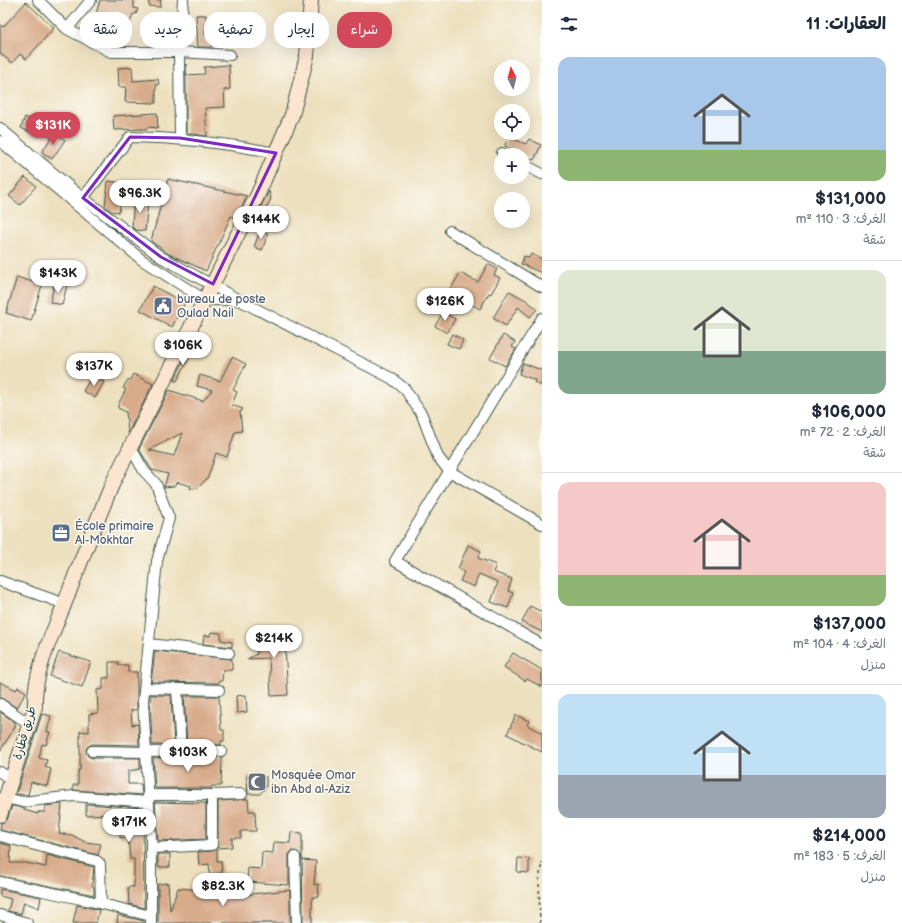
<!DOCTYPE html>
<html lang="ar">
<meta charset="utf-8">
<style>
body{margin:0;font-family:"Balsamiq Sans","Playpen Sans Arabic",sans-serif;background:#f6f6f7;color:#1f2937;direction:rtl;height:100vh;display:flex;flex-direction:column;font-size:15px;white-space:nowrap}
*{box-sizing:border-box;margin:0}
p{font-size:13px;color:#747a83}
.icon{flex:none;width:22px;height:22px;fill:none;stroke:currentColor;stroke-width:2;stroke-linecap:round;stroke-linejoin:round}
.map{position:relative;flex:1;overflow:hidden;direction:ltr}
.side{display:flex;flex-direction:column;background:#fff;width:360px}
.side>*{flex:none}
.banner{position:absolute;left:12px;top:12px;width:380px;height:36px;direction:rtl;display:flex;gap:8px}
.needle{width:26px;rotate:354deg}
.tools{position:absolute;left:494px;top:60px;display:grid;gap:8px}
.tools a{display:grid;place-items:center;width:36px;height:36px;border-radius:50%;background:#fff;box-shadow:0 4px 16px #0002;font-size:20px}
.price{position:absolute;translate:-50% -34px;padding:0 9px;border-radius:14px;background:#fff;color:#222;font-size:13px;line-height:26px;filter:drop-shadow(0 1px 2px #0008)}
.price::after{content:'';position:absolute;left:50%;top:24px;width:12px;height:9px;margin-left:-6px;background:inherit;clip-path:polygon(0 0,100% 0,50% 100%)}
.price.on{background:#d1495b;color:#fff}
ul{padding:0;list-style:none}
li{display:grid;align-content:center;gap:8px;height:212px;padding:0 16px}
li+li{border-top:1px solid #e0e1e3}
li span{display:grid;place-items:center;height:124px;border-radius:12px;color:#555}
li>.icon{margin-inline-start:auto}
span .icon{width:72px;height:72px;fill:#fffc;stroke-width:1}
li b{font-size:17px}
h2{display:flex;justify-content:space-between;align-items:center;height:48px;padding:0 16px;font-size:17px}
.tag{padding:0 14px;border-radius:16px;background:#fff;box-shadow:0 4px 16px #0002;font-size:14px;line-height:36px}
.tag.on{background:#d1495b;color:#fff}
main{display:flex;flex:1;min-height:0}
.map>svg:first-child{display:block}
.building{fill:#d8ab8a;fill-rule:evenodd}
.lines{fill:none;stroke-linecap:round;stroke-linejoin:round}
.minor-casing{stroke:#3e5549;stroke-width:12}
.secondary-casing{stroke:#3e5549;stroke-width:16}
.path{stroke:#3e5549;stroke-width:1.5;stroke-dasharray:3 3;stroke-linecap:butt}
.minor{stroke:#fff;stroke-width:10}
.secondary{stroke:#fce5cf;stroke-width:14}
.marked{fill:none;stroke:#7b2cbf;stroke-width:3;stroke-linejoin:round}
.labels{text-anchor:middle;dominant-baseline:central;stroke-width:3;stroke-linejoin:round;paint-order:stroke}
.service-label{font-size:12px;fill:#4e5e75;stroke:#fdfcf7;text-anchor:start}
.street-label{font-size:12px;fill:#1f3d34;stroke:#fdfcf7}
.worship-label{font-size:12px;fill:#5b616d;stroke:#fdfcf7;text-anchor:start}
</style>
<main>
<section class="side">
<h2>العقارات: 11<svg class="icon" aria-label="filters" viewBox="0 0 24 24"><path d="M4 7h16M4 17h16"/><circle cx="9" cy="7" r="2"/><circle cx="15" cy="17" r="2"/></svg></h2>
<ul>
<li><span style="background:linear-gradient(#a9c7e8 75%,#8fb573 0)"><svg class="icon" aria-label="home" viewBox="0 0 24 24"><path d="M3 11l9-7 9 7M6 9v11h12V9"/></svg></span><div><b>$131,000</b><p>الغرف: 3 · 110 m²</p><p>شقة</p></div></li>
<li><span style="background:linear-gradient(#dfe7d0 65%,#7fa58c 0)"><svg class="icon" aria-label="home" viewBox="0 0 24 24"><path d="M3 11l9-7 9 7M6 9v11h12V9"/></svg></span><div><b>$106,000</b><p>الغرف: 2 · 72 m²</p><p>شقة</p></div></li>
<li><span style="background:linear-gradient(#f6c9c9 75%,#8fb573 0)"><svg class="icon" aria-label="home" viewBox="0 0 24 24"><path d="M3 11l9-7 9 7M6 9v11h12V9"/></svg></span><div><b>$137,000</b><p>الغرف: 4 · 104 m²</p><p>منزل</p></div></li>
<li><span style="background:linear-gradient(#bfe0f5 65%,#9aa5b1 0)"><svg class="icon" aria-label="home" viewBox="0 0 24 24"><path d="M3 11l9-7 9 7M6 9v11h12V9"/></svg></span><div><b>$214,000</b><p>الغرف: 5 · 183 m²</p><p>منزل</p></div></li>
</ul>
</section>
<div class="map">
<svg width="542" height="923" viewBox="0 0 542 923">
<rect width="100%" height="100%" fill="#fdfcf7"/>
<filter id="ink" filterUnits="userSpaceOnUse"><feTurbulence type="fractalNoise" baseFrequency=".025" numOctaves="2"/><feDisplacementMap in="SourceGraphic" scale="8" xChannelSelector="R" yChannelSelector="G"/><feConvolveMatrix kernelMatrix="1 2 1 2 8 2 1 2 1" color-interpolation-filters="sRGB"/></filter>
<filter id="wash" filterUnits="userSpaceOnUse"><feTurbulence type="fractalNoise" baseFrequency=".012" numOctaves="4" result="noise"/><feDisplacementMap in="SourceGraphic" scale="16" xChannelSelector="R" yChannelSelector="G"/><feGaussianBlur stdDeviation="0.9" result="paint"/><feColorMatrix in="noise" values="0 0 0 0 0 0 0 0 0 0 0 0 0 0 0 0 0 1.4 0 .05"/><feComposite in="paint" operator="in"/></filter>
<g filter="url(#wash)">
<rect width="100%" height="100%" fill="#ede0be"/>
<g id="blocks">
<path class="building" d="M100,0H134V8L138,9L136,14H133L122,46L110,44V33L92,28Z
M149,0H161L160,7L149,6Z
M26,2L54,28L26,59L20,54L12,63L0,53V24L3,27Z
M196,15H206L205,35H211L212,47H198Z
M144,27L157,28L156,40L143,38Z
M186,64V75L205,74L204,67L229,65L230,89L224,90L225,107L205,108L207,136L186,133Z
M132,67L133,81L158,79L159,85H156V103L125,102L126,87H119L118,68Z
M157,113L158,128L147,127V129L114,130L113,116Z
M25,117L36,122L32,133L21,128Z
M54,133L65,140L52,159L42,152Z
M508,137L526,144L529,139L541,145L534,160L505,146Z
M25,177L36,186L20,205L9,196Z
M168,179L247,196L236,219L231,216L206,271L169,254L151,241Z
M108,181L122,183L119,212L111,211L105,206Z
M269,191L271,199L260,220L253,222Z
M134,196L143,197L142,201L148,202L145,231L136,230L132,227Z
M260,231L268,234L262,250L254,247Z
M531,254L542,259V273L521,264L524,256L529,258Z
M488,264L497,269L494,275L500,278L491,294L489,293L480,309L449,292L460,273L478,282Z
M17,277L42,285L31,321L6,313Z
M55,282L67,285L62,305L50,302Z
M153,286L185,303L172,327L140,310Z
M509,291L526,300L537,309L530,317L518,307L506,326L493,318Z
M443,312L455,319L447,333L435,326Z
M452,334L463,340L459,349L447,344Z
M503,335L515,342L512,347L516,349L505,366L490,358Z
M188,352H192L177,381H174Z
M232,357L246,364L233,390L237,392L232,405L243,409L240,412L242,431L235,432L227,457L216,453L208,477L198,488L190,489L191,486L177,482L174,486L164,487L168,474L152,470L139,449L169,390L203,401L212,390L197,386L200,375L220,381ZM182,433L174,456L149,450Z
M523,363L541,370L542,368V386L534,382L535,380L519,374Z
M133,374L153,384L128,433L126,412L118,408V405L126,389L123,388L127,381L130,380Z
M92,376L104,382L95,398L83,391Z
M468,545L481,551L478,558L496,565L493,572L512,579L508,591L513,593L508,608L491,602L498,582L479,574L474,587L460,581L464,572L458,569Z
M530,606L542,612V632L522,622Z
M273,630L274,633L284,632L288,695L271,696L269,658L247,659L257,654L255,631Z
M211,632L221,633V640L232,642V647L203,644L204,635L210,636Z
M155,651L232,659V670H223L222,681H218L219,683L151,682Z
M59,652L91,662L82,687L50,676Z
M513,653L542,670V687L527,679L525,681L504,667Z
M109,662H118V665H128V672H137V710H131L132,725L138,724L139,745L92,744L87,747L86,751L88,756L92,758H140V769L128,771V784H141L142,795L73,790V785H78V770H80V731L89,732V714L98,713L97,690L103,689V678H109Z
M0,682L16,690L18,687L26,692L17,708L0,697Z
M150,695H171L174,745H152Z
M246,695L247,712L237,713L236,696Z
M184,696H219L221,730H224V741H221V745H187Z
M0,712L15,722V727L0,751Z
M42,714L51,716L47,732H50L46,745L42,744L39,758L47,760L45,767L51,769L47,786L31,782L28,795L16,794Z
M516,715L529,721L527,725L542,733V752L507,734Z
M222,757L221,786H212V788H155L153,758Z
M247,776L266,777V787L260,794H248Z
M248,799L249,811H255L256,831H241V838H232V847L218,848V801Z
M155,802L206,803V839L158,841Z
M62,804L59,834L72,835L85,842L101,844L98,855L0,830L1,823L8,818L12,806L25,808L24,810L38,814V812H45V806Z
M86,804L143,808L144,908L129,904L128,887H134V859H130L128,837L120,838V831H117V814L86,815Z
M291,832L302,833V860L316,861L314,885L318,884L319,897H312V923H303L302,857L298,852L292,851L289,854V885L247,882L248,868L261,869L262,852L273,853L274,842L290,843Z
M0,843L11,846L10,863H26L46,867L47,855L94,867L92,886L94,887V895L0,876Z
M217,849V861H221L222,873L210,874L209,864L199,865L198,852L212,851Z
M158,854H170V867H158Z
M518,858L529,859V873L517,872Z
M168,883L170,911L178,888L202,890V886L213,887L217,894L231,893V896L290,890V923H158V884Z
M0,889L41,897L39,908L24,902L21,914L8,911L11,899L0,896Z
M77,905L99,910L96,923H73Z
M118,915L144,921V923H117Z"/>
</g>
</g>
<g filter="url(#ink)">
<use href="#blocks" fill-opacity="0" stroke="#3e5549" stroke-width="1"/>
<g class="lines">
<g class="minor-casing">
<path id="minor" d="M38,0L67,29L111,52H179L230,55
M67,29L91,0
M0,128L83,198L161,257L239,300H205L142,260L0,141
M180,138L179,52L183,0
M502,153L506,155
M523,164L542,174
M83,198L130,137C179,138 227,143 276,153
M450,231L542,287
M239,300L391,378L405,389L422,415L438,457L449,471L542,524
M542,318L395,561L542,645
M131,448L144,471L156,484L169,518L157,561L143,701L151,839V923
M0,581L65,604
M149,644L229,653
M145,688L219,690
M177,689L181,751
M0,704L22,719L30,720
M92,751L146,752L221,751
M0,772L12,780
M148,795H212V845L151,848
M212,795L242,794
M6,798L22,802L74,796L148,802
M0,836L97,861L100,864L101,904
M295,857L297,923
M0,882L86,900L151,916
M0,915L27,923"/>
</g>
<g class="secondary-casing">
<path id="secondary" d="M0,815L35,707C33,674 52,635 64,605C80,563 96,522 114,480L258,194L292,115L307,56L311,0"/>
</g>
<path class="path" d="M540,923L539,881L542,862"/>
<use href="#minor" class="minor"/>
<use href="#secondary" class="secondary"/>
</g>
</g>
<path class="marked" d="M130,137L180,138L276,153L213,284L161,257L83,198Z"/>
<defs>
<g id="civic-square" transform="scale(1)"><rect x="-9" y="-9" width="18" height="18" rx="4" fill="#5c6f8a" stroke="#fdfcf7"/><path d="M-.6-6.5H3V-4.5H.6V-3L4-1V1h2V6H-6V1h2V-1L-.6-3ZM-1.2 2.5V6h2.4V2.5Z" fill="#fff"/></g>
<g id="office-square" transform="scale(1)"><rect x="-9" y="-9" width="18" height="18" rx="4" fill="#5c6f8a" stroke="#fdfcf7"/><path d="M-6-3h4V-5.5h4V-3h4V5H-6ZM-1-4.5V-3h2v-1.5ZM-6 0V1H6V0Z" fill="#fff"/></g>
<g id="mosque-square" transform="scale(1)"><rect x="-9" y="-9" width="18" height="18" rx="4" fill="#6b7280" stroke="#fdfcf7"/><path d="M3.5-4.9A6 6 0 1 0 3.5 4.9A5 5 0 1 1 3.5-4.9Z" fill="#fff"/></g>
</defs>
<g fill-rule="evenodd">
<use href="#civic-square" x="163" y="306"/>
<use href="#office-square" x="61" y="533"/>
<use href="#mosque-square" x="257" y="782"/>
</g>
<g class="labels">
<g class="service-label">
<text x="177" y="299">bureau de poste<tspan x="177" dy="14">Oulad Nail</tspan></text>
<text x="75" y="526">École primaire<tspan x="75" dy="14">Al-Mokhtar</tspan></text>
</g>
<g class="street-label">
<text transform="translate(25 733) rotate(-74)">طريق قطارة</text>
</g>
<g class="worship-label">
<text x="271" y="775">Mosquée Omar<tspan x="271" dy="14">ibn Abd al-Aziz</tspan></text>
</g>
</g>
</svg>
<div class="tools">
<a><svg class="needle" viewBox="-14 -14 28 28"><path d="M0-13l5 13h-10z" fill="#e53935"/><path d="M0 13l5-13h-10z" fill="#747a83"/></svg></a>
<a><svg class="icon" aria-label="locate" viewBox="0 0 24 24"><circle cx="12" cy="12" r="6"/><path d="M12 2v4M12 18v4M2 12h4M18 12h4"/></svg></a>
<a>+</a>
<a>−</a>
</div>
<b class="price on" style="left:53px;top:146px">$131K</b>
<b class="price" style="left:140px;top:214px">$96.3K</b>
<b class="price" style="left:261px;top:240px">$144K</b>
<b class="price" style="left:58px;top:294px">$143K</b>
<b class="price" style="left:445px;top:322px">$126K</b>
<b class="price" style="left:183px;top:366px">$106K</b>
<b class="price" style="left:94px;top:387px">$137K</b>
<b class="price" style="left:274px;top:659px">$214K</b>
<b class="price" style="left:188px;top:773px">$103K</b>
<b class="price" style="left:129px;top:843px">$171K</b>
<b class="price" style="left:223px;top:907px">$82.3K</b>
<div class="banner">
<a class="tag on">شراء</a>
<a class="tag">إيجار</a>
<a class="tag">تصفية</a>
<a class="tag">جديد</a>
<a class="tag">شقة</a>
</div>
</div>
</main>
